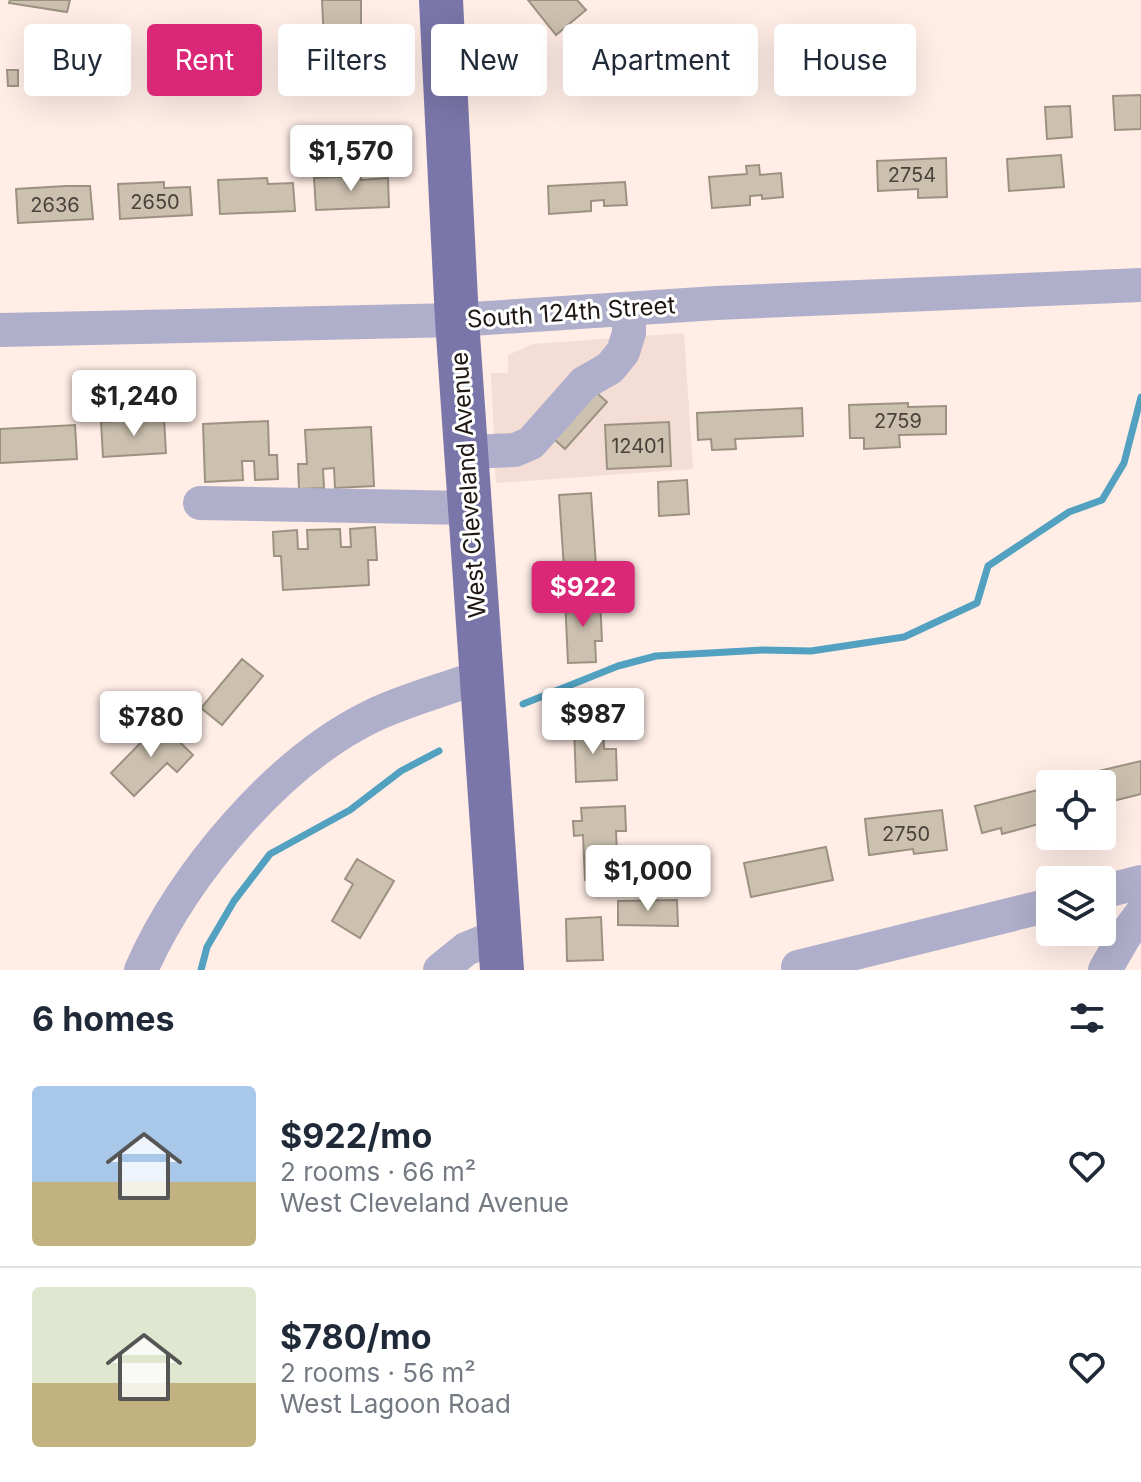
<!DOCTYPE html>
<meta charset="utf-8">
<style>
body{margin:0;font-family:Inter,sans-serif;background:#f6f6f7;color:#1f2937;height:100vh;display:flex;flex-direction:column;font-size:30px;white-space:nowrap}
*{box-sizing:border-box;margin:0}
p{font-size:26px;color:#747a83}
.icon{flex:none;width:44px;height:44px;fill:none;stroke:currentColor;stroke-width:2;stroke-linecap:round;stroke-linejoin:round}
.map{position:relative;height:970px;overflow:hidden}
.sheet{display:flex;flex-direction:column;background:#fff;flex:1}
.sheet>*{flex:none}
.top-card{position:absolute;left:24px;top:24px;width:1094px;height:72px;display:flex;gap:16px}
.controls{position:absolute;left:1036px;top:770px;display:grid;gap:16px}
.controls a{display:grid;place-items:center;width:80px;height:80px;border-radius:8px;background:#fff;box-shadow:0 8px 32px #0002;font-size:40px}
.price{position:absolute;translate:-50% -68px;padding:0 18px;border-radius:8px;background:#fff;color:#222;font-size:26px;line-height:52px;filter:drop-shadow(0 2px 4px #0008)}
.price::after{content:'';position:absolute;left:50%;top:48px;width:24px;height:18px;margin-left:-12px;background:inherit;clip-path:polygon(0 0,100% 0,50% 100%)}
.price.active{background:#db2777;color:#fff}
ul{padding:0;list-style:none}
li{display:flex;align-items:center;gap:24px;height:200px;padding:0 32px}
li+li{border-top:2px solid #e0e1e3}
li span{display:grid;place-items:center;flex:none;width:224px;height:160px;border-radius:8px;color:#555}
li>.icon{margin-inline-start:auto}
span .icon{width:96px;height:96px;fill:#fffc;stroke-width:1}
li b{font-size:34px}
h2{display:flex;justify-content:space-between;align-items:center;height:96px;padding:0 32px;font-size:34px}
.tag{padding:0 28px;border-radius:8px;background:#fff;box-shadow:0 8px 32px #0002;font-size:28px;line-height:72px}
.tag.active{background:#db2777;color:#fff}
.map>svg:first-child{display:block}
.built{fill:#f4ddd4}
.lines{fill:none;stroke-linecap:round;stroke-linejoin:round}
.stream{stroke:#52a1c0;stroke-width:7}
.building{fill:#ccc1af;stroke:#9d9282;stroke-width:2}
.minor{stroke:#b0afcb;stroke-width:34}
.major{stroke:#7a76a9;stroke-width:44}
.labels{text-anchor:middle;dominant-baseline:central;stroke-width:6;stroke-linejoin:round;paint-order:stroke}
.number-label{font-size:20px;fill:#4a423b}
.street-label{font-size:24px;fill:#1f1714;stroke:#fff}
</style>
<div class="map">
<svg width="1141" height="970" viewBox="0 0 1141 970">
<rect width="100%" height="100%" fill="#ffede6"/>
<path class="built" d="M684,333L693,469L496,483L491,373H508V355L533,344Z"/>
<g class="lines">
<path class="stream" d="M523,704L618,666L656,656L763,650L811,651L904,637L977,603L988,566L1069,512L1102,500L1124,463L1141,397
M201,970L207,947L234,901L270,854L350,810L401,771L439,751"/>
</g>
<path class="building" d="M10,0H70L67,12L9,3Z
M322,0H361V38L324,41Z
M528,0H577L586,10L556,35Z
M691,46L700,57L691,65L681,54Z
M7,70H18V86H8Z
M1141,95V129L1115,130L1113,96Z
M1070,106L1072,137L1047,139L1045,107Z
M1061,155L1064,187L1009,191L1007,159Z
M946,158L947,197L918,198V189L878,191L877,161Z
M759,165L760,175L781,173L783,197L762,199V195L750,196V205L712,208L709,177L747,174L746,166Z
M360,176L361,180L388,178L389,207L316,210L314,178Z
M267,178L268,184L293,183L295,211L220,214L218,180Z
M164,182V188L190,187L192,215L120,219L118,184Z
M625,182L627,205L604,206V200L591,201V211L549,214L548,186Z
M66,186H90L93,219L18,223L16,189Z
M588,385L607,402L565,449L546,432Z
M908,403V407L946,406V434L899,435L900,447L864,449V438H850L849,405Z
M802,408L803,436L735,439L736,449L712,450L711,439L698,440L697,413Z
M164,418L166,453L103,457L101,422Z
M268,421L269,455H277L278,479L255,480L254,461H242L243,480L205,482L203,424Z
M669,422L671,466L607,469L605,425Z
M75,425L77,459L0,463V429Z
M371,427L374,486L335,488L334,468L323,469L324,488L299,489L298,464H307L305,430Z
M687,480L689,514L659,516L658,482Z
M591,493L596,566L564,568L559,495Z
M375,527L377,560H368L369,585L283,590L281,556H274L273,532L297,530L298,549H308L307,530L340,529L341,547H351L350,529Z
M600,597L602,641H595L596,662L568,663L565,599Z
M242,659L263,676L222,725L201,708Z
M160,723L193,755L177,772L167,763L134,796L111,773Z
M603,725L604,749H616L617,780L576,782L574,726Z
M1141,761V794L1113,801L1112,798L1102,800V784H1088L1086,774Z
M1038,790L1046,822L1002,834L1001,828L982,833L975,806Z
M625,806L626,831H616L617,854H612L613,878L585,880L583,835L574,836L573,821H582L581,808Z
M942,810L947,850L914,854L913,849L869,855L865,819Z
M826,847L833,880L751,897L744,863Z
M357,859L394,881L360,938L332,921L353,884L345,879Z
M677,900L678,926L618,925V901Z
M601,917L603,960L567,961L566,919Z"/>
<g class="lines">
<path class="minor" d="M0,330L457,320L716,303L1141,285
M466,452L515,450L531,443L584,383L610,368L623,352L629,333V309
M200,503L470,508
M1102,892L1141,882
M798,967L1050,905
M141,970C183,875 277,762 372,716C407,699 445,690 481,676
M440,970L466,949L500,935
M1105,970L1124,937L1141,914"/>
<path class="major" d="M441,0L457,320L502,970"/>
</g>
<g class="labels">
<g class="number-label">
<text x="912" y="175">2754</text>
<text x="155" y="202">2650</text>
<text x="55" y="205">2636</text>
<text x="898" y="421">2759</text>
<text x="638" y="446">12401</text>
<text x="906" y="834">2750</text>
</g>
<g class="street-label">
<text transform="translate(571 312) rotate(-4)">South 124th Street</text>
<text transform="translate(468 485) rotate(-94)">West Cleveland Avenue</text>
</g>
</g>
</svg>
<div class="controls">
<a><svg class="icon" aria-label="locate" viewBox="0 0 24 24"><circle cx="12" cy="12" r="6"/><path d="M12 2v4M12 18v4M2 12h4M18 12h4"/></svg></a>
<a><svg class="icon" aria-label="layers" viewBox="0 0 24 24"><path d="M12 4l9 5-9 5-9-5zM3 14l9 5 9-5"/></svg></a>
</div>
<b class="price" style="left:351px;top:193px">$1,570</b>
<b class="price" style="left:134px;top:438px">$1,240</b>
<b class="price active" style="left:583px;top:629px">$922</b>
<b class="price" style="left:593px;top:756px">$987</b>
<b class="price" style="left:151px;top:759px">$780</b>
<b class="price" style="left:648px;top:913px">$1,000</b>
<div class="top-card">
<a class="tag">Buy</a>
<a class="tag active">Rent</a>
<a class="tag">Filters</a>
<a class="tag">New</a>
<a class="tag">Apartment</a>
<a class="tag">House</a>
</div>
</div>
<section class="sheet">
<h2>6 homes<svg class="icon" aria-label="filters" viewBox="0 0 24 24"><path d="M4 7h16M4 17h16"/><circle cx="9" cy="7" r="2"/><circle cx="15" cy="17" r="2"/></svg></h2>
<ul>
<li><span style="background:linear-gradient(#a9c7e8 60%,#c2b280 0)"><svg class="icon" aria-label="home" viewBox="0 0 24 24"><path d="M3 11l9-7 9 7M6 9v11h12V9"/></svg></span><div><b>$922/mo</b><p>2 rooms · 66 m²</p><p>West Cleveland Avenue</p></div><svg class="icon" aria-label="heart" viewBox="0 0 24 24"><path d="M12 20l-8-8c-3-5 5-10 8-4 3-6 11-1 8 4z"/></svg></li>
<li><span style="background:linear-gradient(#dfe7d0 60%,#c2b280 0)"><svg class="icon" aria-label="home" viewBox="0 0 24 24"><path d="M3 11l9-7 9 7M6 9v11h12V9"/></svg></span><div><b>$780/mo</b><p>2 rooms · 56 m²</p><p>West Lagoon Road</p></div><svg class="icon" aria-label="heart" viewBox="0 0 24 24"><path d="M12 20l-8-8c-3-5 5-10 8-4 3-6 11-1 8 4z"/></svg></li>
</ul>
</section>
